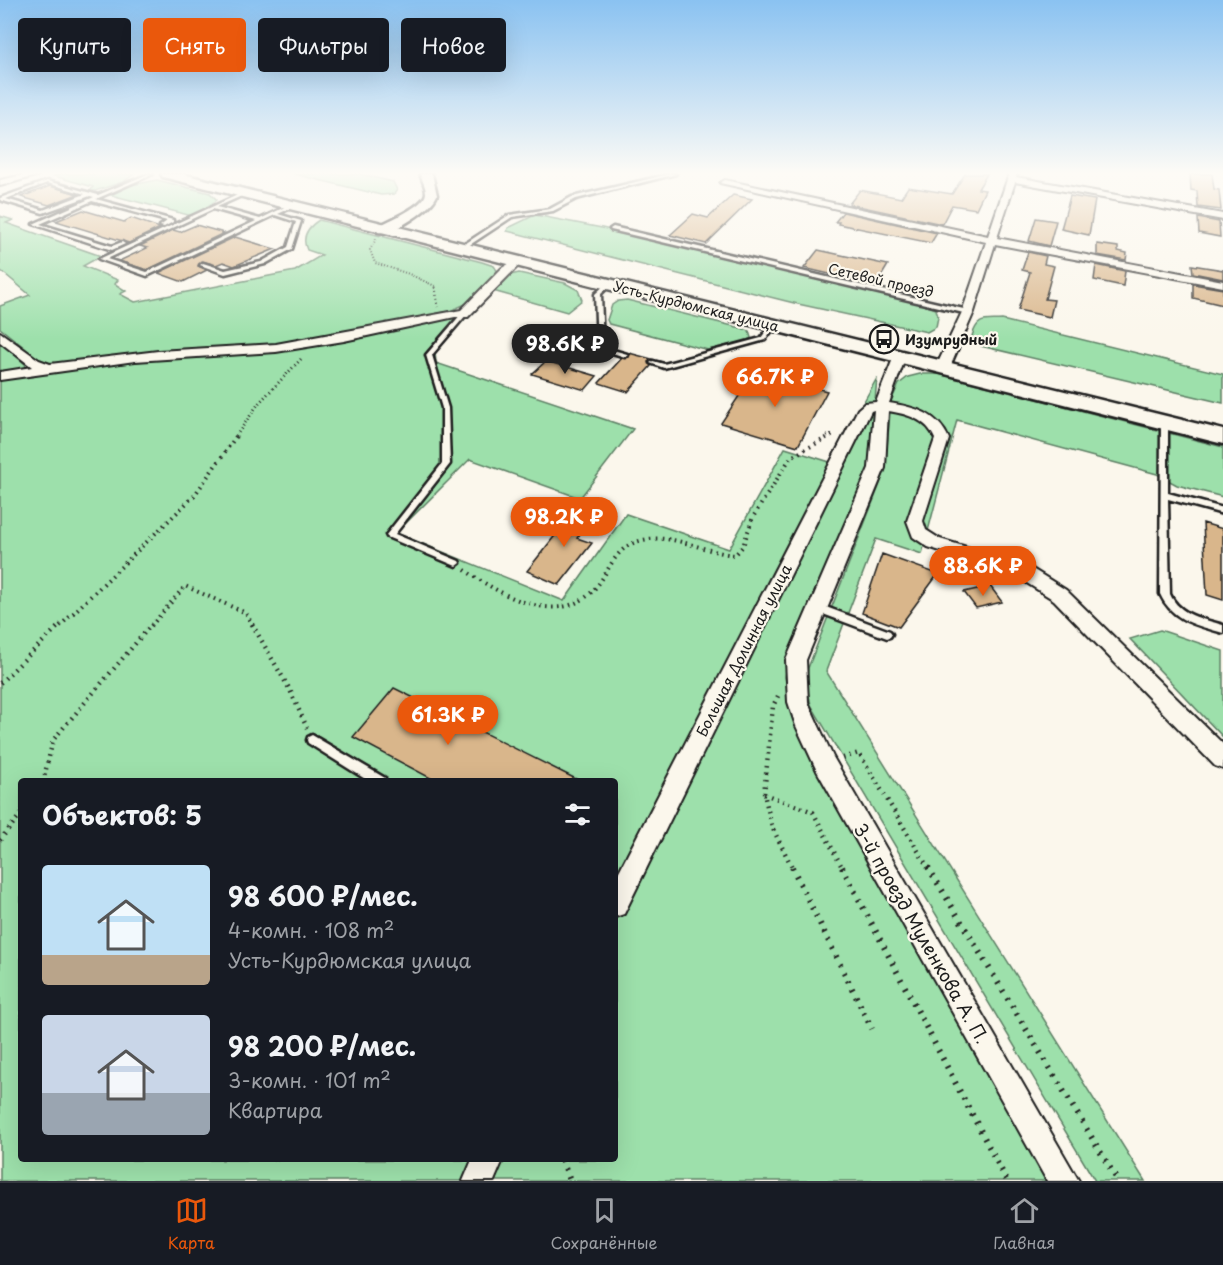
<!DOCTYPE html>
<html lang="ru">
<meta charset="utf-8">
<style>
body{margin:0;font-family:"Playpen Sans",sans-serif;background:#242831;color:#f1f3f6;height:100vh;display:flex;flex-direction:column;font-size:22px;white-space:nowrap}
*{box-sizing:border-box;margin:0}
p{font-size:20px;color:#9ea1a6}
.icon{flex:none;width:33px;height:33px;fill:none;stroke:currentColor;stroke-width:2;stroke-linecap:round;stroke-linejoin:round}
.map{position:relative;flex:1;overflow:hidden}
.panel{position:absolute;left:18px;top:778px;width:600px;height:384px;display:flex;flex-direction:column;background:#171b24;border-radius:6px;box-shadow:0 6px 24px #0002}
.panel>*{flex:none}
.banner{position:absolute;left:18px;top:18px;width:600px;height:54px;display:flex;gap:12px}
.price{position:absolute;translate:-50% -51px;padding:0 14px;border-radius:21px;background:#ea580c;color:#fff;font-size:20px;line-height:39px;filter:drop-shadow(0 2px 3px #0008)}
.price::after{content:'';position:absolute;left:50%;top:36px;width:18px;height:14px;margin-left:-9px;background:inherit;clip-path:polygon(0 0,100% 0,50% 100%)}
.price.current{background:#222;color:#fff}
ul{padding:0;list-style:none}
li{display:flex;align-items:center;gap:18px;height:150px;padding:0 24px}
li span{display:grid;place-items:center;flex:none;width:168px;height:120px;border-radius:6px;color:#555}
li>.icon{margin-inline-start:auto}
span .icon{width:72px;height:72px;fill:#fffc;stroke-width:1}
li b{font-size:26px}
h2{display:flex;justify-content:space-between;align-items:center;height:72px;padding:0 24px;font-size:26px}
.pill{padding:0 21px;border-radius:6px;background:#171b24;box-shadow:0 6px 24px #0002;font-size:21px;line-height:54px}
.pill.current{background:#ea580c;color:#fff}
.dock{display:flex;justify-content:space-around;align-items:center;height:84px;border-top:2px solid #363941;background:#171b24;font-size:16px;color:#9ea1a6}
.dock a{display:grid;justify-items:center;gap:3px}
.dock .current{color:#ea580c}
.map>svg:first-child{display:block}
.green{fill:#9de0ab;stroke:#5c7e64;stroke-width:1.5;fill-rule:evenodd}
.building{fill:#d9b68b;stroke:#1c1c1c;stroke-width:1.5}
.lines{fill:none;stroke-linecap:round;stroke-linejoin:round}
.service-casing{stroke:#1c1c1c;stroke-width:5}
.minor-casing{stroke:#1c1c1c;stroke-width:4}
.tertiary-casing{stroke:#1c1c1c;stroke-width:5}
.primary-casing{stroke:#1c1c1c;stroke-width:5}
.path-far4{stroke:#1c1c1c;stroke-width:2;stroke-dasharray:1 2;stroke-linecap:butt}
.path-far3{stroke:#1c1c1c;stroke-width:3;stroke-dasharray:1 3;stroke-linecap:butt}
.path-far2{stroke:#1c1c1c;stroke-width:4;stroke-dasharray:1.5 4.5;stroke-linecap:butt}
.path-far1{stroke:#1c1c1c;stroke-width:4.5;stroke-dasharray:1.5 5;stroke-linecap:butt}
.path{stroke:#1c1c1c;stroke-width:6;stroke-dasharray:2 7;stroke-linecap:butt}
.service{fill:#fbf7ec;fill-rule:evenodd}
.minor{fill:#fbf7ec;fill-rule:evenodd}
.tertiary{fill:#fbf7ec;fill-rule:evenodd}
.primary{fill:#fbf7ec;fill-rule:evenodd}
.labels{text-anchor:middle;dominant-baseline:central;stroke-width:4.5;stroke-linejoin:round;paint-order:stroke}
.far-street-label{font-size:14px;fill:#1c1c1c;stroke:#fbf7ec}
.far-poi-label{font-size:14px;font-weight:bold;fill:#1c1c1c;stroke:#fbf7ec;text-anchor:start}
.street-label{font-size:15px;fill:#1c1c1c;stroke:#fbf7ec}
.near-street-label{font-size:18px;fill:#1c1c1c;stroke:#fbf7ec}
</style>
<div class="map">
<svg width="1223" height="1181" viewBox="0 0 1223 1181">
<rect width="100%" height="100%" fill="#fbf7ec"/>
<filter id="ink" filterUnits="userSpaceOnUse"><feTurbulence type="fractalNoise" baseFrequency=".0167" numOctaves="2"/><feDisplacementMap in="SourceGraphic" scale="12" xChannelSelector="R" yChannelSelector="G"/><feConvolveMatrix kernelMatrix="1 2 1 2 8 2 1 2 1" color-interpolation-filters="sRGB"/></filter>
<g filter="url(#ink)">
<path class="green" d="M61,174H134L123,182L95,191L91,190L93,187L54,176Z
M294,174H360L393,182L397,190L394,194L381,195Z
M157,180L210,193L217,200L205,208V210L192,216L111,195L132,185Z
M535,215L602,228L907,299L936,309L938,317L936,327L927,332L798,304L507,231L508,228Z
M0,216L13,220L6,223L101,256L83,266L118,280L115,284L126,291L120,294L135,302L295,271L322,255L307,250C301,237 308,227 319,220L482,262L494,266L498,272L470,302L450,311L275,345L230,349H185L73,364H53L40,360L0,328V306L30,295L0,270Z
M519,273L565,283L578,290L582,300L567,312L493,291L506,276Z
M627,300L741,328L749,331L751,338L746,341L708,350L609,324L607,320L612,305L618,301Z
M449,317L464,320L435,352L436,363L633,429L580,498L470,459L396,533L564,601L626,514L729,549L785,448L830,462L877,378L869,468L788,660L785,677L790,705L1047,1181H0V380L70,369L181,357L226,355ZM21,782H615V1160H21Z
M1002,320L1223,374V403L981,346L972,336C978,317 984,321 1002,320Z
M0,342L26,365L24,368L0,374Z
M920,374H939L1223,447V497L1177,485L1157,474L957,420L922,554L876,539L826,671L1145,1181H1095L811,705L806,682L808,668L885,471L891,401L899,384L908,377Z
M1160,630L1223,651V737L1130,639Z"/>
<path class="building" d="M965,174H987L978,189L985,190L976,209L952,205L942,224L849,204L860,190L901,198L908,187L952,194Z
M1190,174H1212L1214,189L1219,190L1221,210L1198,207L1197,191L1191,190Z
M50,186L78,194L49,205L21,197Z
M733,195L752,199L706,244L670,235L693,214L708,218Z
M1070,196L1095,200L1089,235L1061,229Z
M83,210L124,222L131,218L160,228L129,243L56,221Z
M843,212L937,233L931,243L838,224L839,222H835Z
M1036,218L1056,221L1049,246L1029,241Z
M1198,218L1219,222L1220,237L1199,233Z
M196,225L224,233L147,270L119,261L147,248L140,246L173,230L180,232Z
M235,237L275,249L234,266L223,262L216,265L202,261L198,266L207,270L183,282L158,273Z
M1097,244L1118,247V251L1127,253L1126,260L1097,255Z
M818,250L888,265L876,285L804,268Z
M1028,252L1046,256L1044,264L1054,266L1045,299L1054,300L1050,317L1018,310L1030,272L1022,270Z
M1096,265L1125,271L1123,286L1094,280Z
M1192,265L1223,270V279L1193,273Z
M1193,284L1223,289V305L1193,298Z
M629,353L652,359L648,362L651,366L628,392L599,383L622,358L629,357Z
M546,361L597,376L585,390L532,374Z
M755,372L827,391L798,446L721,423Z
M580,504L598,510L577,538L592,543L559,585L527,571Z
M1203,523L1223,529V600L1207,595Z
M882,554L938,574L899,627L862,613Z
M990,586L1002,602L976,608L964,592Z
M394,688L582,782H438L353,737Z"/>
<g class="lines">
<g class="service-casing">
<path id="service" d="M148,174H153L96,199L173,220V222L164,227L160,226L167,221L92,201L40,224L112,246L122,242L125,244L112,250L33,224L94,197L90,196L43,213L0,200V198L47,181L98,195ZM47,183L85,194L43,210L6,199Z
M670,174H676L576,199L553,211L512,217L462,250L457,249L509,215L550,209L572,197Z
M244,192L246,194L217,207L260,219L289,205H293V207L278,214L301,221L292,249L265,264L225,274L200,265L203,263L225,270L261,262L288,247L296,222L275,215L147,276L99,259ZM213,209L256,221L147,272L107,259Z
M613,227L968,310L971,312L968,314L611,230L610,229Z
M608,282L611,284L601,294L603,347L627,354L628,355L625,357L597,348L595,294Z
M462,313L467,314L432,355L448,408L450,464L395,534L459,561L460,563L456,566L387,537L386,535L442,464V408L426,355Z
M771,324L776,325L765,340L664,368L650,363L653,361L664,364L761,338Z
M1161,421H1164L1168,423V493L1223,508V514L1168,499L1170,594C1179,615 1203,619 1223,625V633C1197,625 1173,622 1160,594Z
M818,604L890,631L892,634L890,637L887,638L815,611L813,608L815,605Z
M312,735L385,778L386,782H370L308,743L307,740L308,737Z"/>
</g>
<g class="minor-casing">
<path id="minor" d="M28,174H42L0,186V180Z
M1009,174H1017L1016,177L1223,214V220L1015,182L997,238L1223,281V287L995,244L974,312L950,367L943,371L936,367L962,312L986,242L720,183L725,180L988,236Z
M517,259L522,262L468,317H455L344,341L276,352L135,361L0,380V372L32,367L0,342V332L39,360L50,364L158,351L276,344L461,310L502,268Z
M900,352L906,356L889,403C915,407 938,413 949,439L923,521L926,530L940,539L1026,565L1066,590L1223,744V769L1215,766L1054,600L1014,575L928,547L913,537L907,521L935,439C927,419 907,414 888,411L885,468L806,660L808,702L833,757L1079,1181H1047L817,771L796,726L788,702L786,660L869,468L874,410L871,411L624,914L615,917V879L858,409L865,403L876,402L894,356Z
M472,1160H503L494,1181H463Z"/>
</g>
<g class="tertiary-casing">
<path id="tertiary" d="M420,174H432L437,195C432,209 393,235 378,232L376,229L378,226C388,221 425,206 426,193C426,187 422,180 420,174Z"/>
</g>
<g class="primary-casing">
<path id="primary" d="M161,174H183L1223,430V444L163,177Z"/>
</g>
<path class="path-far4" d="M376,239L370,250L375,263L409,274L435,286V289"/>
<path class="path-far3" d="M435,287L438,307
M236,436L259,403L303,357
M827,436L834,434"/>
<path class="path-far2" d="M465,570C500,595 562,631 597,586C609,571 615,549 636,542C668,530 702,552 735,555L743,546L753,517L791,457L832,435
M60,626L194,496L237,435
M151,626L185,586L246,613L253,626"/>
<path class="path-far1" d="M252,624L290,690L307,728
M0,683L61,624
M778,696L773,706L764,794L772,827L793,869
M843,758L859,753L929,869
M43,782L53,740L152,624
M764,794L813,812L843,869
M0,840L21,814"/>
<path class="path" d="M792,867L872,1029
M842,867L1007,1181
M928,867L1118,1181
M562,1160L570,1181"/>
<use href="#service" class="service"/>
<use href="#minor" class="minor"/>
<use href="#tertiary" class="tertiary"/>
<use href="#primary" class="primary"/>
</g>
</g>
<linearGradient id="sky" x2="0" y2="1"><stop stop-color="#8ac2f1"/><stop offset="0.51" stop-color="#fdfbf6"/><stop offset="1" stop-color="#fdfbf6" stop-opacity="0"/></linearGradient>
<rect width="1223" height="339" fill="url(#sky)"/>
<defs>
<g id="bus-ring" transform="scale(1.5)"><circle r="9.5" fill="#fbf7ec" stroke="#1c1c1c" stroke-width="1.5"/><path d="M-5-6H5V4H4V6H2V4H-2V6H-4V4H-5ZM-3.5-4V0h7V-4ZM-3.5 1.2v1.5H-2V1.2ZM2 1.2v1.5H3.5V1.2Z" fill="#1c1c1c"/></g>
</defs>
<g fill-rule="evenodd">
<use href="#bus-ring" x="884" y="339"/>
</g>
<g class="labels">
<g class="far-street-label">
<text transform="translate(881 280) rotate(13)">Сетевой проезд</text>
<text transform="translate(696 306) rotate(14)">Усть-Курдюмская улица</text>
</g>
<g class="far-poi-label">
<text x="905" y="339">Изумрудный</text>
</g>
<g class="street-label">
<text transform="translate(743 650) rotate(-63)">Большая Долинная улица</text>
</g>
<g class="near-street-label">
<text transform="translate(922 933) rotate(60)">3-й проезд Муленкова А. П.</text>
</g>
</g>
</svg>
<b class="price current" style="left:565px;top:375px">98.6K ₽</b>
<b class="price" style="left:775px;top:408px">66.7K ₽</b>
<b class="price" style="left:564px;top:548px">98.2K ₽</b>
<b class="price" style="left:983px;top:597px">88.6K ₽</b>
<b class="price" style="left:448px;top:746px">61.3K ₽</b>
<div class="banner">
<a class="pill">Купить</a>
<a class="pill current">Снять</a>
<a class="pill">Фильтры</a>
<a class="pill">Новое</a>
</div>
<section class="panel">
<h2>Объектов: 5<svg class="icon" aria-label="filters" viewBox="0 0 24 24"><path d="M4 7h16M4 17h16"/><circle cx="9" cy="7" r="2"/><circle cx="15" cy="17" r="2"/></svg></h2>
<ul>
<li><span style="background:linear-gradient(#bfe0f5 75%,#b9a48a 0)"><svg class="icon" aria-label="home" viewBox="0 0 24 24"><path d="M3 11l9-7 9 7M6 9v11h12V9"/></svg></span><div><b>98 600 ₽/мес.</b><p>4-комн. · 108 m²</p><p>Усть-Курдюмская улица</p></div></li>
<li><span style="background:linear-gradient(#c9d6e8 65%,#9aa5b1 0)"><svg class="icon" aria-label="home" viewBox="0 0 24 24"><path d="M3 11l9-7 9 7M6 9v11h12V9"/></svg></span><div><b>98 200 ₽/мес.</b><p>3-комн. · 101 m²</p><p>Квартира</p></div></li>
</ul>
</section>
</div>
<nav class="dock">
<a class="current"><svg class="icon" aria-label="map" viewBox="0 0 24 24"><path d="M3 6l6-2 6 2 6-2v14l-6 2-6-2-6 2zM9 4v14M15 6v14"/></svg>Карта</a>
<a><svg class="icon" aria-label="saved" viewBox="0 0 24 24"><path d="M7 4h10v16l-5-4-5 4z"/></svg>Сохранённые</a>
<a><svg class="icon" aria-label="home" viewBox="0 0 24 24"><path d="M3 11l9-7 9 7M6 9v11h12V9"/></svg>Главная</a>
</nav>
